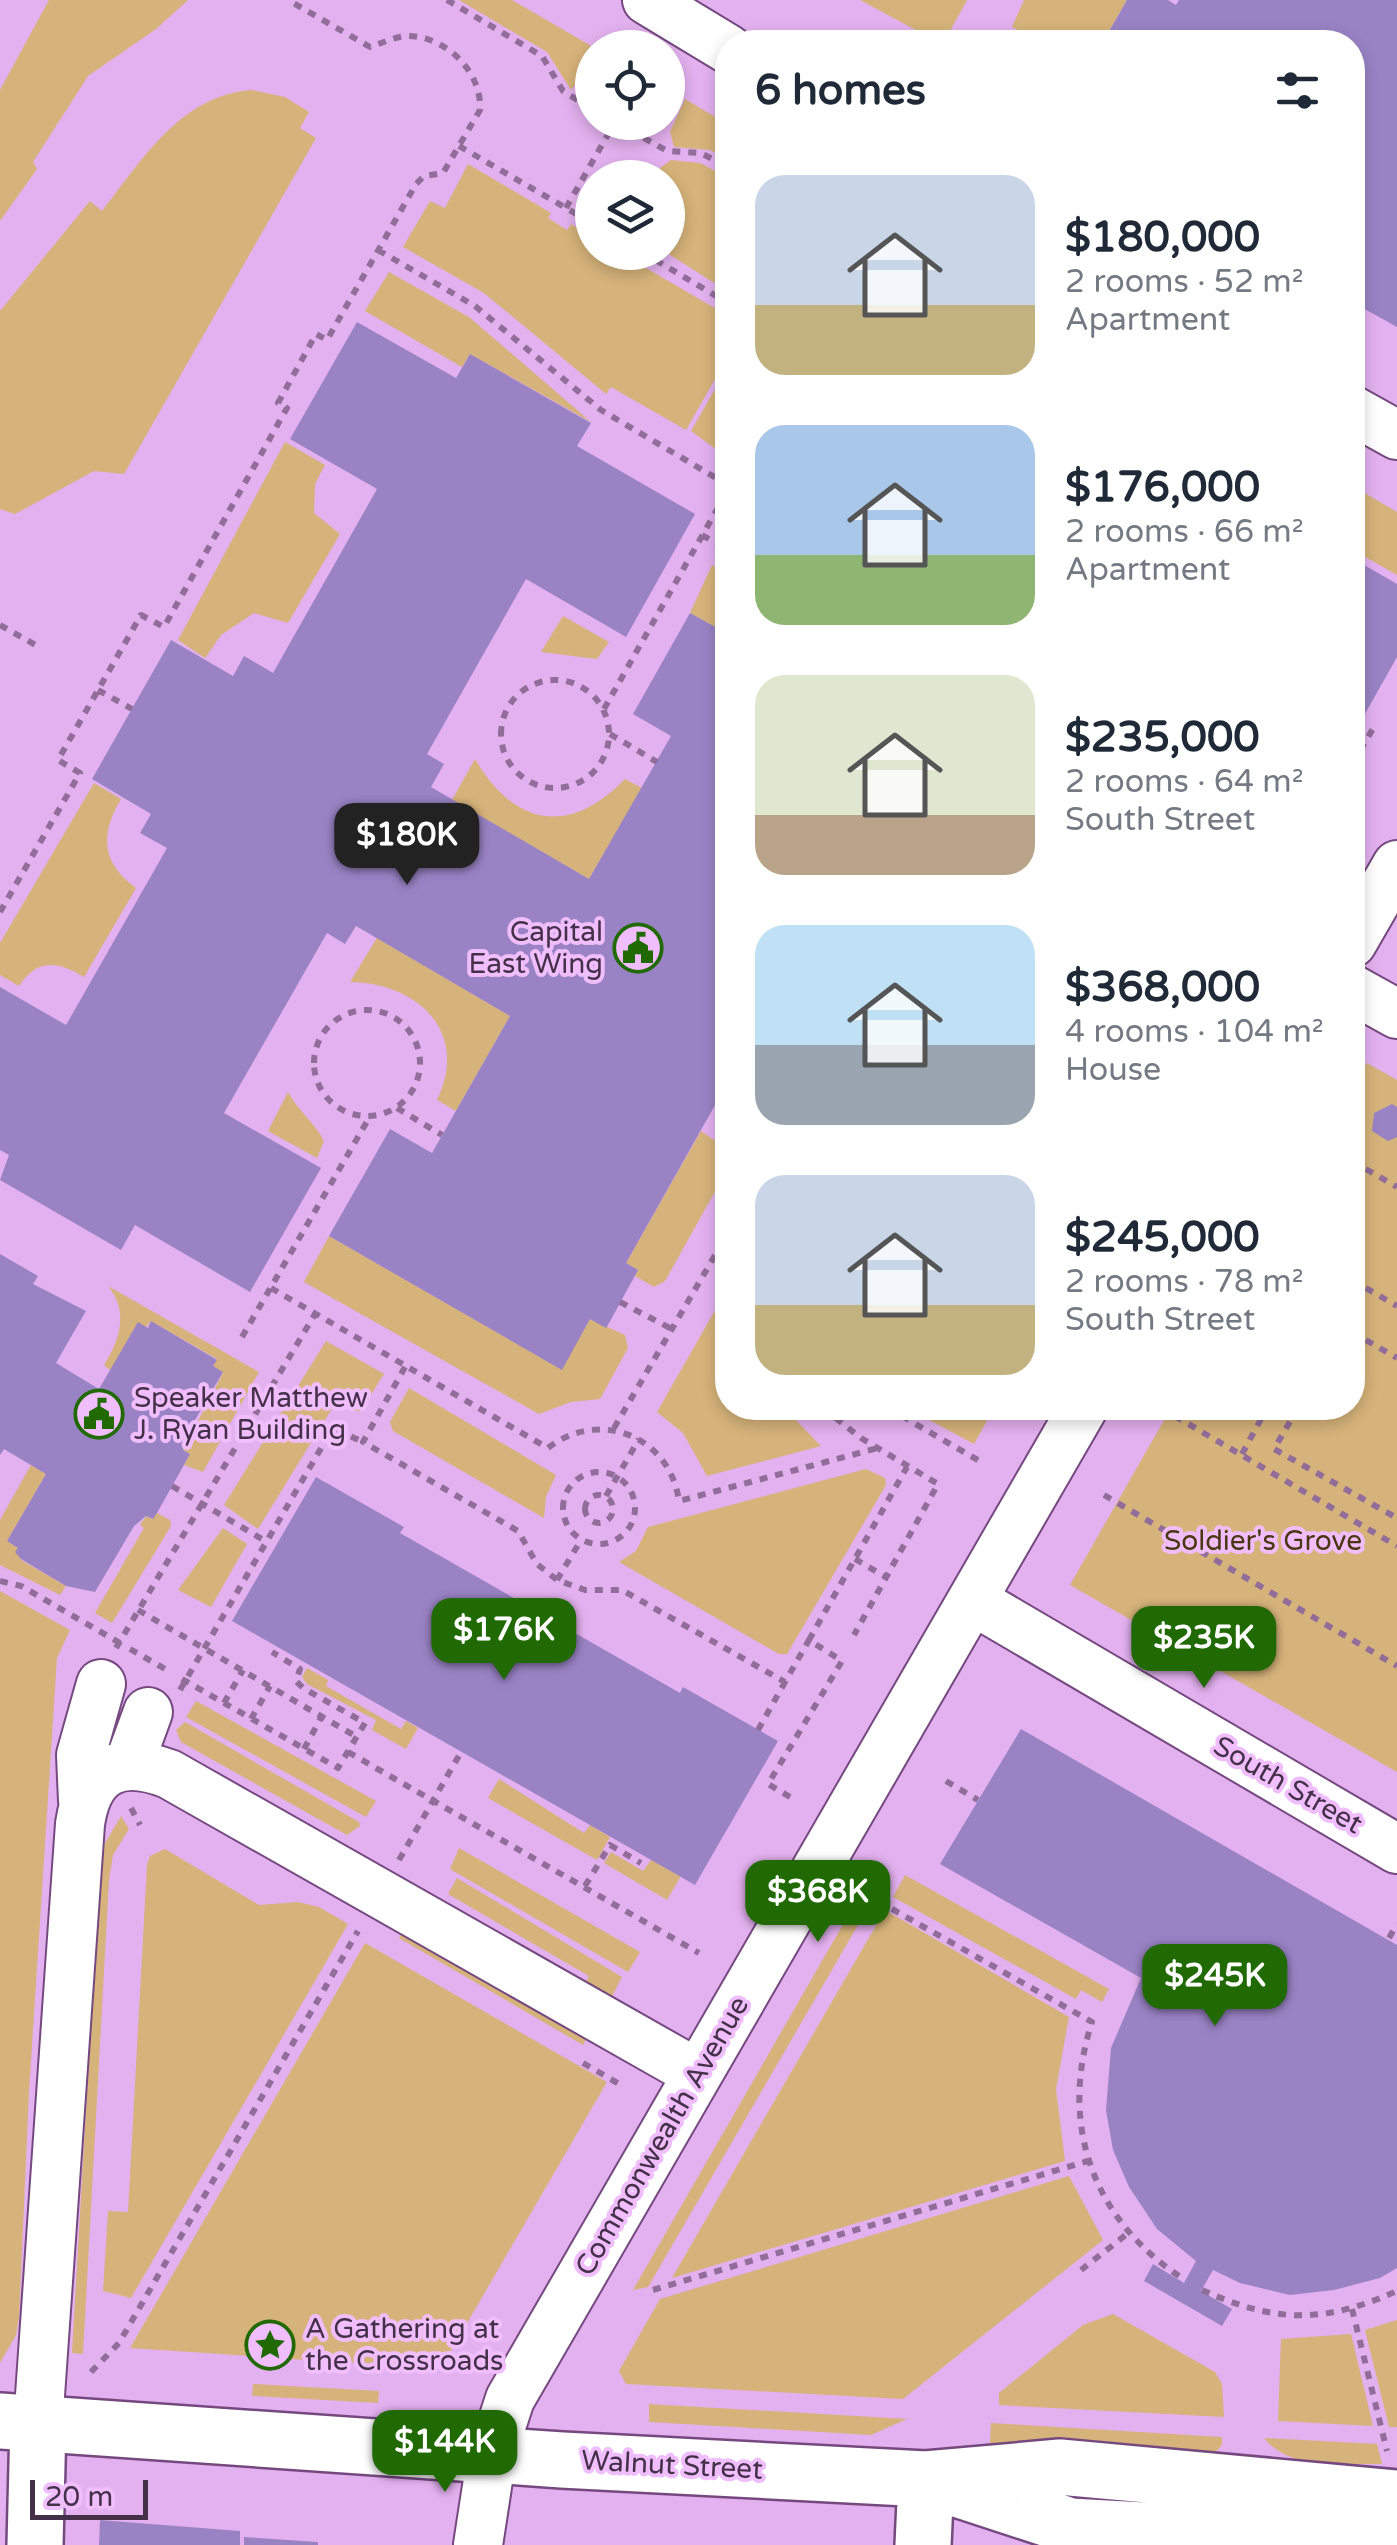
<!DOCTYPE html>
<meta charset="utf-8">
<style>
body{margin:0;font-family:"Varela Round",sans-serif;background:#f2f2f3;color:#1f2937;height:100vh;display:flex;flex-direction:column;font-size:38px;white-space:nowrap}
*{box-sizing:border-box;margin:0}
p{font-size:32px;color:#747a83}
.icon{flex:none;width:55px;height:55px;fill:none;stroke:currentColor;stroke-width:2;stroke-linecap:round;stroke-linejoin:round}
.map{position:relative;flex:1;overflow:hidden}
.side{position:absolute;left:715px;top:30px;width:650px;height:1390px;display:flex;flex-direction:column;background:#fff;border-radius:40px;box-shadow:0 5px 15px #0003}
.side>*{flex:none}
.tools{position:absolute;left:575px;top:30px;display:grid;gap:20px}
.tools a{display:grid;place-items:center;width:110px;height:110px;border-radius:50%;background:#fff;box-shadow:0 5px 15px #0003;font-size:50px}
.scale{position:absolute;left:30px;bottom:25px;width:118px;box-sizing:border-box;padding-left:10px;border:5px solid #443049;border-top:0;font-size:28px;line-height:35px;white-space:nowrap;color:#443049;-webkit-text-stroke:8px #f0befc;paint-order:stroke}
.price{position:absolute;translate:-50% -85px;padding:0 22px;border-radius:20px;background:#206903;color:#fff;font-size:32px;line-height:65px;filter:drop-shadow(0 2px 5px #0008)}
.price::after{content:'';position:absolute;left:50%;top:60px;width:30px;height:22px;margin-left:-15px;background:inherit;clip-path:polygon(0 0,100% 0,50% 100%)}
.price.on{background:#222;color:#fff}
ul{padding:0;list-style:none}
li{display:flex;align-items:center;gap:30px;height:250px;padding:0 40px}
li span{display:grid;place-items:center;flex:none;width:280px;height:200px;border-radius:30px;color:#555}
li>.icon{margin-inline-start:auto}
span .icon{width:120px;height:120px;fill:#fffc;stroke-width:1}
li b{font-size:42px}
h2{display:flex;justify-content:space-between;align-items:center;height:120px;padding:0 40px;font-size:42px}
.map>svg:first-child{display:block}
.green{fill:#d6b37a}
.building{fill:#9a83c5}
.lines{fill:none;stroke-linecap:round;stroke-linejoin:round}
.minor-casing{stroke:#754980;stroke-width:52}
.major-casing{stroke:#754980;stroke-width:60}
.path{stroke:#916e99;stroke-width:6;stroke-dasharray:8 8;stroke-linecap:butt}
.minor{stroke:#fff;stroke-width:48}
.major{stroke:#fff;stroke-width:55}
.labels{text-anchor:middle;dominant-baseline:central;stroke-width:8;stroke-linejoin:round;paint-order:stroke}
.poi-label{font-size:28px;fill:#443049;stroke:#f0befc;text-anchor:start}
.park-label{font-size:28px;fill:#4a3610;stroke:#f0befc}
.street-label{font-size:28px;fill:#443049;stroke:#f0befc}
</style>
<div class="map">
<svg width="1397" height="2545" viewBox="0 0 1397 2545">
<rect width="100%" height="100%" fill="#e3b1ef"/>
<path class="green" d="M49,0H188L156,29L88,76L33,162L37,169L0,221V90Z
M459,0H512L593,47L592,65L571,90L547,52Z
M860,0H967L944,42H938Z
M1024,0H1127L1103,42H1040L1012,27Z
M251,90L285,97L309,112L300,128L316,138L124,474L94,471L15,514L0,509V311L90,201L102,211C143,159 180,96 251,90Z
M685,99L727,124V160L710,150L674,147L670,132Z
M671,160L700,163L727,177V291L667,253L668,178L648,177Z
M468,164L551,213L548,218L567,230L571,224L592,237V252L620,253L727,315V358L686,430L611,387L606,394L484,293L403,247L430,201L445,208Z
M389,272L469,317L591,422L470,354L462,367L365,311Z
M727,368L728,448L724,455L691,431Z
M285,442L325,465L315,484L314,513L340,534L288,623L254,613L221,635L205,658L178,640Z
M1356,488L1397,512V575L1353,550Z
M712,565L727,574V634L690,613Z
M563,616L609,642L597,659L541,652Z
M475,759C515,827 570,836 625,779L642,788L589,879L452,800Z
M94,783L121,799C100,834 101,863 136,888L84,977C58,961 37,958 19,986L0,975V943Z
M377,938L510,1016L456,1111L437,1100C470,1031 417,983 350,982Z
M1367,1063L1397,1080V1772L1070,1585L1171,1408H1352L1353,1088Z
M288,1092C298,1111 315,1123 324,1141L317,1158L268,1131Z
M701,1131L723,1146L717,1188L665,1281L654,1287L635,1276L638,1270L626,1263Z
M329,1236L561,1369L590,1319L625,1335L628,1348L600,1399L571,1402L539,1414L304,1282Z
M108,1286L259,1372L203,1472L184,1465L190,1454L183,1450L223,1373L213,1366L217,1359L151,1321L110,1370L104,1365C120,1340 129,1311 108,1286Z
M725,1293L728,1408H784L821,1446L707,1476L683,1433L657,1412Z
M326,1341L384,1374L360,1412L336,1402L258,1529L224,1505Z
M409,1388L556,1475L546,1497L544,1518L393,1431L390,1422Z
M907,1408H994L974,1444Z
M31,1465L46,1474L7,1541L18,1548L21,1560L66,1586L60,1595L0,1565V1520Z
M866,1469L885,1478L886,1485L787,1654H779L619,1562L636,1551L648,1527Z
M157,1513L170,1520L171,1526L112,1623L95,1613L144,1528L140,1525L146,1516L152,1519Z
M223,1528L247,1544L211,1607L178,1590Z
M0,1591L70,1630L57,1658L29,2092L19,2317L16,2335L0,2363Z
M307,1668L328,1680L326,1686L401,1729L406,1721L418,1728L406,1749L372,1730L376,1720L307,1684L302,1677Z
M196,1701L376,1801L366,1817L186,1717Z
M185,1722L359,1822L360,1826L347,1835L181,1742L176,1730Z
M499,1779L584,1833L590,1825L610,1837L597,1860L488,1798Z
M121,1816L129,1829L113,1855L109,1880L83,2354L72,2353L101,1850Z
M459,1848L640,1952L628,1972L450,1869Z
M165,1849L259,1905L298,1902L319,1907L348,1924L131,2298L103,2291L108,2211L128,2212L147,1865L150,1856Z
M611,1852L643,1871L651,1860L681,1876L667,1900L604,1863Z
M905,1875L1109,1989L1102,2002L1081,1990L1076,1999L893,1897Z
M457,1878L622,1977L612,1996L586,1982L589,1976L448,1894Z
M857,1900L869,1906L648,2287L633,2290Z
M885,1910L1069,2017L1056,2089L1065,2161L672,2278Z
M403,1931L587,2037L583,2045L399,1938Z
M365,1943L607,2082L441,2368L291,2359L287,2337L270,2328L254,2335L251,2356L130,2348Z
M1069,2176L1103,2240L903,2399L626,2384L619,2371L660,2299Z
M1113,2314L1215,2372L1222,2384L1224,2417L999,2405V2393L1083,2325Z
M1397,2320V2427H1389L1365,2330Z
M1351,2334L1373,2426L1278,2421L1281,2339Z
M253,2384L379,2391L378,2403L252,2396Z
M649,2404L907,2419L871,2435L649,2422Z
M991,2423L1222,2437V2445L1213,2455L990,2443Z
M1264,2438L1377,2444L1382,2464C1344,2463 1290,2471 1264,2438Z"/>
<path class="building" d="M1127,0H1168L1176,5L1179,0H1397V327L1352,302V42H1103Z
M357,322L456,378L470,354L591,423L577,446L695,514L626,637L526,579L427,754L444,764L431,787L589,879L671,736L633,714L690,613L728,634V1082L626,1263L638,1270L608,1325L606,1328L590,1319L562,1370L329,1236L390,1129L432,1153L510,1016L356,926L345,944L327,933L224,1113L321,1168L250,1292L135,1225L121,1250L0,1180L9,1155L0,1150V987L66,1025L167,848L140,833L151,814L92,779L171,640L233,676L244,656L273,673L377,489L290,439Z
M1352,558L1397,584V657L1352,737Z
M1392,1104L1397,1107V1137L1388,1141L1372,1131L1374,1113Z
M0,1254L38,1276L33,1284L86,1311L56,1363L99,1389L138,1322L148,1328L151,1321L217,1360L213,1366L223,1372L184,1439L183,1450L190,1454L157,1513L153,1519L146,1516L134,1526L95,1592L66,1586L21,1559L15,1552L18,1548L7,1541L46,1474L4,1449L0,1455Z
M316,1477L404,1527L400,1533L680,1693L683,1687L778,1741L695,1885L232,1621Z
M1021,1729L1397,1945V2268L1380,2278L1334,2290L1290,2295L1240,2283L1213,2270L1201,2291L1232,2309L1222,2326L1144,2281L1153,2264L1184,2283L1196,2261L1157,2229L1129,2187L1113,2150L1106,2110L1111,2048L1141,1978L940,1864Z
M100,2520L240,2531V2545H99Z
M244,2537L318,2542V2545H244Z"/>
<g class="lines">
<g class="minor-casing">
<path id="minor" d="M647,0L728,49
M1352,410L1397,435
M1352,943L1397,865
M1352,989L1397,1014
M972,1600L1397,1849
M129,1764L148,1712
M83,1801L81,1755L101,1684
M38,2424L80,1824C88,1769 119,1755 169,1774L698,2074
M478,2545L492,2454L510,2399L1083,1408"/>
</g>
<g class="major-casing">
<path id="major" d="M0,2421L562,2460L926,2479L1060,2467L1397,2498
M948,2486L1070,2526L1397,2544
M35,2545L38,2424
M923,2545L926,2479"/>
</g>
<path class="path" d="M447,0L542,56L563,91L592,109
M616,122L667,151L700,153L728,166
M459,146L592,223
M566,208L615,122
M378,250L475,306L601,410L728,485
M642,252L728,303
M702,535L728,550
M0,625L39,647
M501 734a54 54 0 1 1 108 0a54 54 0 1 1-108 0Z
M98,690L132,709
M604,709L728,490
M610,734L657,762
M1352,764L1374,727
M0,912L80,773L58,760L141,615L164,627L287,408L278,403L316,334L327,340L416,184L424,176L443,173L480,110C482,72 447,37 409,36C395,36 383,43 370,47L288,0
M314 1063a53 53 0 1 1 106 0a53 53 0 1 1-106 0Z
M397,1108L442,1135
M1352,1161L1397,1187
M1352,1280L1397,1306
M271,1288L548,1448C599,1408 670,1436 679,1501L878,1448
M620,1302L672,1329
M1352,1332L1397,1358
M242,1337L369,1118
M405,1367L363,1442L518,1531L537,1564L557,1580L585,1590H622L785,1682L809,1640
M823,1408L861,1438L938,1484L854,1635
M888,1408L983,1463
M1161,1408L1397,1546
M1298,1408L1274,1449L1397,1518
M614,1428L728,1233
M1242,1454L1267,1408
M563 1508a36 36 0 1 1 72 0a36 36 0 1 1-72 0Z
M172,1486L267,1542
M585 1509a14 14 0 1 1 28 0a14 14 0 1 1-28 0Z
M1104,1495L1397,1666
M606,1496L639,1439
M855,1559L886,1577
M557,1580L581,1540
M0,1581L21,1586L120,1643
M138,1610L357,1737
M116,1648L315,1314
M130,1649L167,1670
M182,1679L338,1768L365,1723L303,1688L296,1681L300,1669L272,1652
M180,1690L327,1438L337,1430L363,1442
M224,1703L243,1670
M251,1719L270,1686
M758,1730L785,1682
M304,1749L322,1716
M348,1752L699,1953
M946,1781L978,1800
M790,1797L768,1784L842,1661L809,1640L907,1467
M131,1808L140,1825
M399,1860L461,1752
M585,1886L610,1845L641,1863
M878,1901L1092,2022C1058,2126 1094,2222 1185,2280
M1389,1938L1397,1924
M583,2063L621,2085
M1081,2270L1127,2234
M653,2290L1088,2161
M1202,2290C1275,2323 1323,2324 1397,2291
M1352,2309L1387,2451
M91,2372L119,2343L358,1931"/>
<use href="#minor" class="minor"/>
<use href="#major" class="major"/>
</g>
<defs>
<g id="civic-ring" transform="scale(2.5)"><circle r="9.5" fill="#f0befc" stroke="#206903" stroke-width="1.5"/><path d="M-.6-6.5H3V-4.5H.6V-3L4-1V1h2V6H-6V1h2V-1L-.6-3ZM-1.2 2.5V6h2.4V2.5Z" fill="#206903"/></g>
<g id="sight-ring" transform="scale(2.5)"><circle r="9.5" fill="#f0befc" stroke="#206903" stroke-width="1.5"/><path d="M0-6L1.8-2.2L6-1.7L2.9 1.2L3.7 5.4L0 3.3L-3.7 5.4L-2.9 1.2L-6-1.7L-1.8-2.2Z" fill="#206903"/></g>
</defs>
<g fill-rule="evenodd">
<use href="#civic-ring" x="638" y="948"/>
<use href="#civic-ring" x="99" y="1414"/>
<use href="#sight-ring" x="270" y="2345"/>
</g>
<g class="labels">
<g class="poi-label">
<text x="603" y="932" text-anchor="end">Capital<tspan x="603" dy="32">East Wing</tspan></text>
<text x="134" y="1398">Speaker Matthew<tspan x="134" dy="32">J. Ryan Building</tspan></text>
<text x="305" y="2329">A Gathering at<tspan x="305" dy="32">the Crossroads</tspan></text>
</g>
<g class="park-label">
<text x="1263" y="1541">Soldier's Grove</text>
</g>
<g class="street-label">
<text transform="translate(1288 1785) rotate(30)">South Street</text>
<text transform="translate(662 2136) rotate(-60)">Commonwealth Avenue</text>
<text transform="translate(672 2465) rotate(3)">Walnut Street</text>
</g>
</g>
</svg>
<div class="tools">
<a><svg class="icon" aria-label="locate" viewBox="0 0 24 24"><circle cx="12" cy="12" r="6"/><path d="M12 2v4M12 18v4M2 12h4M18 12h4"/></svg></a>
<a><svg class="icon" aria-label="layers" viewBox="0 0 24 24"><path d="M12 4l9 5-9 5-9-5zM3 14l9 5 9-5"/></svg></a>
</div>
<div class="scale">20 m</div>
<b class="price on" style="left:407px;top:888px">$180K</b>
<b class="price" style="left:504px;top:1683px">$176K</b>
<b class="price" style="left:1204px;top:1691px">$235K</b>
<b class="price" style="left:818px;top:1945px">$368K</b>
<b class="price" style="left:1215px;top:2029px">$245K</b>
<b class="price" style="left:445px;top:2495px">$144K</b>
<section class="side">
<h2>6 homes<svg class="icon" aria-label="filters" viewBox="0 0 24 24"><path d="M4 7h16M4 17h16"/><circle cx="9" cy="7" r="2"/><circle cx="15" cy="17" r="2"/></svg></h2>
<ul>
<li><span style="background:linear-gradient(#c9d6e8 65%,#c2b280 0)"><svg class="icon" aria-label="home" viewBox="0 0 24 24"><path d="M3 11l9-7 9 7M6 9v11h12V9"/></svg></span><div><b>$180,000</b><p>2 rooms · 52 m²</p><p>Apartment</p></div></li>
<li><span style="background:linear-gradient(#a9c7e8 65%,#8fb573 0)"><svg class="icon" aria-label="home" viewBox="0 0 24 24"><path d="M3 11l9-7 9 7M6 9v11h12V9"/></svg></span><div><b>$176,000</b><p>2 rooms · 66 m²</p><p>Apartment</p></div></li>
<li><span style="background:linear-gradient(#dfe7d0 70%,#b9a48a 0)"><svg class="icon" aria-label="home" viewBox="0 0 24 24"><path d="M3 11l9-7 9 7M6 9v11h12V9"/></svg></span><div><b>$235,000</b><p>2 rooms · 64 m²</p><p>South Street</p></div></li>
<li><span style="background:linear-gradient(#bfe0f5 60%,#9aa5b1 0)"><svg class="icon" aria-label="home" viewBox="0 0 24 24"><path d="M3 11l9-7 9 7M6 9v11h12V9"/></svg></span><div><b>$368,000</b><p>4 rooms · 104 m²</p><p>House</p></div></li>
<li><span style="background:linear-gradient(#c9d6e8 65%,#c2b280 0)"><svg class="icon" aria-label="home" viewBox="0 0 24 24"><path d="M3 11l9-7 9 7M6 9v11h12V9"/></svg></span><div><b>$245,000</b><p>2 rooms · 78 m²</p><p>South Street</p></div></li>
</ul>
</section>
</div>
